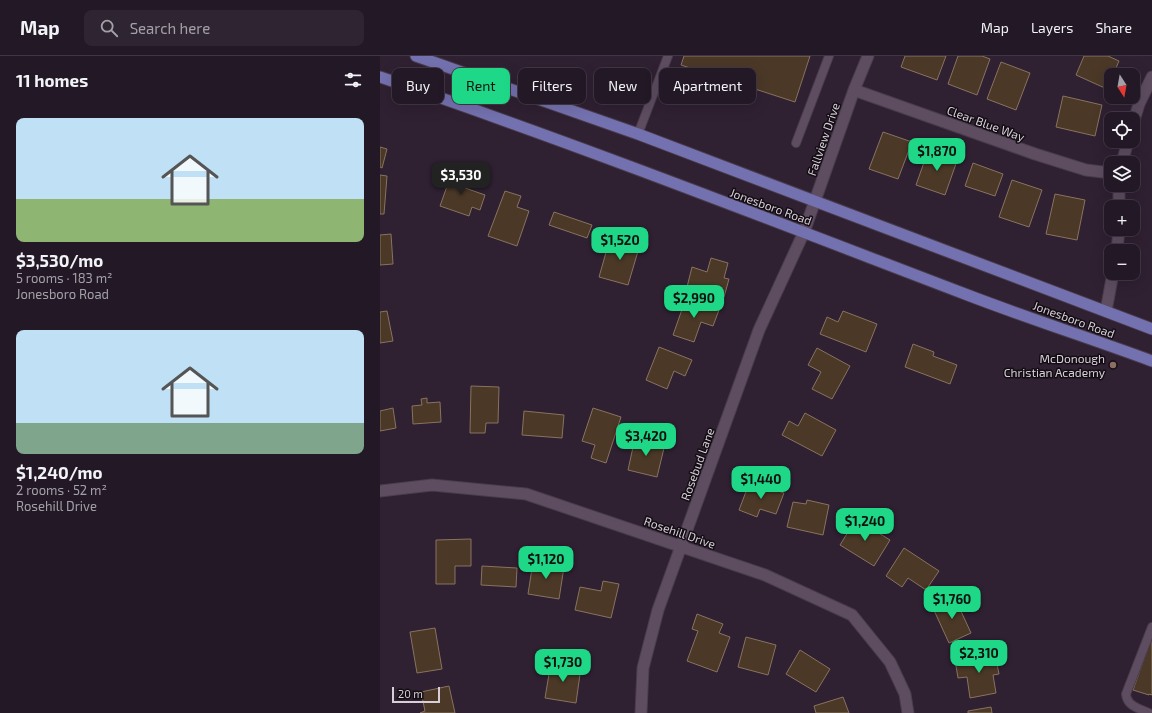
<!DOCTYPE html>
<meta charset="utf-8">
<style>
body{margin:0;font-family:"Exo 2",sans-serif;background:#2f2532;color:#f1f3f6;height:100vh;display:flex;flex-direction:column;font-size:15px;white-space:nowrap}
*{box-sizing:border-box;margin:0}
p{font-size:13px;color:#a3a0a7}
.icon{flex:none;width:22px;height:22px;fill:none;stroke:currentColor;stroke-width:2;stroke-linecap:round;stroke-linejoin:round}
.map{position:relative;flex:1;overflow:hidden}
.side{display:flex;flex-direction:column;background:#231826;width:380px}
.side>*{flex:none}
.guide{position:absolute;left:12px;top:12px;width:380px;height:36px;display:flex;gap:8px}
.needle{width:26px;rotate:169deg}
.buttons{position:absolute;left:724px;top:12px;display:grid;gap:8px}
.buttons a{display:grid;place-items:center;width:36px;height:36px;border-radius:8px;background:#231826;box-shadow:0 4px 16px #0002,0 0 0 1px #403743;font-size:20px}
.scale{position:absolute;left:12px;bottom:10px;width:48px;box-sizing:border-box;padding-left:4px;border:2px solid #d8ced9;border-top:0;font-size:11px;line-height:14px;white-space:nowrap;color:#d8ced9;-webkit-text-stroke:3px #130d14;paint-order:stroke}
.price{position:absolute;translate:-50% -34px;padding:0 9px;border-radius:8px;background:#1fd887;color:#111;font-size:13px;line-height:26px;filter:drop-shadow(0 1px 2px #0008)}
.price::after{content:'';position:absolute;left:50%;top:24px;width:12px;height:9px;margin-left:-6px;background:inherit;clip-path:polygon(0 0,100% 0,50% 100%)}
.price.selected{background:#222;color:#fff}
ul{padding:0;list-style:none}
li{display:grid;align-content:center;gap:8px;height:212px;padding:0 16px}
li span{display:grid;place-items:center;height:124px;border-radius:8px;color:#555}
li>.icon{margin-inline-start:auto}
span .icon{width:72px;height:72px;fill:#fffc;stroke-width:1}
li b{font-size:17px}
h2{display:flex;justify-content:space-between;align-items:center;height:48px;padding:0 16px;font-size:17px}
.pill{padding:0 14px;border-radius:8px;background:#231826;box-shadow:0 4px 16px #0002,0 0 0 1px #403743;font-size:14px;line-height:36px}
.pill.selected{background:#1fd887;color:#111}
header{display:flex;align-items:center;gap:24px;box-sizing:border-box;height:56px;padding:0 20px;background:#231826;border-bottom:1px solid #403743}
header strong{font-size:19px}
nav{display:flex;gap:22px;margin-inline-start:auto;font-size:14px}
.search{width:280px;height:36px;background:#2f2532;display:flex;align-items:center;gap:10px;box-sizing:border-box;padding:0 14px;border-radius:8px;color:#a3a0a7;font-size:15px}
main{display:flex;flex:1;min-height:0}
.map>svg:first-child{display:block}
.building{fill:#4b3827;stroke:#887360}
.lines{fill:none;stroke-linecap:round;stroke-linejoin:round}
.service-casing{stroke:#493c4b;stroke-width:10}
.minor-casing{stroke:#493c4b;stroke-width:13}
.primary-casing{stroke:#493c4b;stroke-width:13}
.service{stroke:#5e4d61;stroke-width:8}
.minor{stroke:#5e4d61;stroke-width:11}
.primary{stroke:#7471b0;stroke-width:11}
.education-dot{fill:#8d6e63;stroke:#130d14;stroke-width:1.5}
.labels{text-anchor:middle;dominant-baseline:central;stroke-width:3;stroke-linejoin:round;paint-order:stroke}
.street-label{font-size:12px;fill:#d8ced9;stroke:#130d14}
.poi-label{font-size:12px;fill:#d8ced9;stroke:#130d14;text-anchor:end}
</style>
<header>
<strong>Map</strong>
<div class="search"><svg class="icon" aria-label="search" viewBox="0 0 24 24"><circle cx="10" cy="10" r="6"/><path d="M15 15l6 6"/></svg>Search here</div>
<nav><a>Map</a><a>Layers</a><a>Share</a></nav>
</header>
<main>
<section class="side">
<h2>11 homes<svg class="icon" aria-label="filters" viewBox="0 0 24 24"><path d="M4 7h16M4 17h16"/><circle cx="9" cy="7" r="2"/><circle cx="15" cy="17" r="2"/></svg></h2>
<ul>
<li><span style="background:linear-gradient(#bfe0f5 65%,#8fb573 0)"><svg class="icon" aria-label="home" viewBox="0 0 24 24"><path d="M3 11l9-7 9 7M6 9v11h12V9"/></svg></span><div><b>$3,530/mo</b><p>5 rooms · 183 m²</p><p>Jonesboro Road</p></div></li>
<li><span style="background:linear-gradient(#bfe0f5 75%,#7fa58c 0)"><svg class="icon" aria-label="home" viewBox="0 0 24 24"><path d="M3 11l9-7 9 7M6 9v11h12V9"/></svg></span><div><b>$1,240/mo</b><p>2 rooms · 52 m²</p><p>Rosehill Drive</p></div></li>
</ul>
</section>
<div class="map">
<svg width="772" height="657" viewBox="0 0 772 657">
<rect width="100%" height="100%" fill="#2f2032"/>
<path class="building" d="M304,0H430L415,46L301,9Z
M525,0H566L557,24L521,11Z
M578,0H602L610,3L597,39L568,28Z
M704,0H728L739,5L733,19H731L727,33L696,19Z
M621,6L650,17L636,54L607,43Z
M683,40L722,49L715,80L676,71Z
M503,76L532,86L518,123L489,113Z
M0,91L7,93L2,112L0,111Z
M549,92L578,102L565,139L536,129Z
M593,107L623,118L615,140L585,130Z
M72,116L89,121L85,132L105,139L100,154L92,151L89,160L60,150Z
M0,119L7,120L4,158H0Z
M632,124L662,134L649,171L619,161Z
M125,135L141,140L137,151L149,155L137,190L108,180Z
M675,138L705,144L697,184L666,178Z
M174,156L212,169L207,182L169,169Z
M11,178L13,208L0,209V179Z
M245,181L261,185L248,229L219,221L229,186L243,190Z
M331,202L348,207L344,222L349,223L344,241L307,231L312,211L327,216Z
M306,242L339,254L333,270L321,266L314,286L293,279Z
M7,255L13,285L0,287V256Z
M463,255L497,268L486,296L440,278L447,261L458,266Z
M533,288L554,296L553,300L577,309L570,328L525,311Z
M279,291L312,304L305,320L294,315L287,333L266,324Z
M437,292L470,310L452,343L432,333L441,316L428,309Z
M91,330L119,331L118,367H106L105,377H90Z
M47,342V347L60,346L61,366L33,368L32,350L42,349L41,343Z
M13,352L16,372L0,375V355Z
M213,352L241,361L226,407L211,402L215,389L202,385Z
M144,355L184,359L182,382L142,379Z
M425,357L456,374L442,400L402,379L409,365L418,370Z
M255,382L285,388L277,421L248,414Z
M370,425L404,437L396,458L380,453L377,461L359,454Z
M427,444L449,449L443,479L407,471L413,446L426,448Z
M476,463L510,484L494,510L460,489Z
M91,483V510H75V528H56V484Z
M524,492L559,515L546,534L528,522L522,531L506,520Z
M153,506L184,511L179,543L148,538Z
M102,510L137,512L136,531L101,529Z
M223,525L239,528L231,562L195,554L200,531L221,535Z
M574,540L591,577L569,587L552,550Z
M317,558L343,568L339,577L350,581L337,616L307,605L318,575L312,573Z
M55,572L62,613L37,617L30,576Z
M772,580V639L769,638V639L753,634Z
M366,581L396,589L388,619L358,611Z
M420,594L450,613L436,636L406,618Z
M615,598L619,618L613,619L616,637L590,642L587,621L578,622L575,604Z
M171,606L201,611L196,647L165,642Z
M69,630L75,657H40L45,655L41,636Z
M463,641L469,657H436L434,650Z
M611,651L612,657H588V655Z"/>
<g class="lines">
<g class="service-casing">
<path id="service" d="M258,78L288,0
M416,87L449,0
M769,657C758,652 747,650 746,638L772,571"/>
</g>
<g class="minor-casing">
<path id="minor" d="M474,34L655,98L706,114L731,117
M753,68L759,48L772,21
M742,107L748,85
M739,129V151
M737,195L739,173
M726,255L733,217
M0,435L52,429L146,438L385,519L472,559L510,606L525,638L528,657
M261,657L263,612L278,554L379,274L424,176L474,34L488,0"/>
</g>
<g class="primary-casing">
<path id="primary" d="M36,0L258,78L772,273
M0,21C197,88 391,164 585,238C647,262 710,282 772,305"/>
</g>
<use href="#service" class="service"/>
<use href="#minor" class="minor"/>
<use href="#primary" class="primary"/>
</g>
<circle class="education-dot" cx="733" cy="309" r="4"/>
<g class="labels">
<g class="street-label">
<text transform="translate(606 67) rotate(20)">Clear Blue Way</text>
<text transform="translate(443 83) rotate(-71)">Fallview Drive</text>
<text transform="translate(391 150) rotate(20)">Jonesboro Road</text>
<text transform="translate(694 263) rotate(20)">Jonesboro Road</text>
<text transform="translate(317 408) rotate(-70)">Rosebud Lane</text>
<text transform="translate(300 476) rotate(19)">Rosehill Drive</text>
</g>
<g class="poi-label">
<text x="725" y="302">McDonough<tspan x="725" dy="14">Christian Academy</tspan></text>
</g>
</g>
</svg>
<div class="buttons">
<a><svg class="needle" viewBox="-14 -14 28 28"><path d="M0-13l5 13h-10z" fill="#e53935"/><path d="M0 13l5-13h-10z" fill="#a3a0a7"/></svg></a>
<a><svg class="icon" aria-label="locate" viewBox="0 0 24 24"><circle cx="12" cy="12" r="6"/><path d="M12 2v4M12 18v4M2 12h4M18 12h4"/></svg></a>
<a><svg class="icon" aria-label="layers" viewBox="0 0 24 24"><path d="M12 4l9 5-9 5-9-5zM3 14l9 5 9-5"/></svg></a>
<a>+</a>
<a>−</a>
</div>
<div class="scale">20 m</div>
<b class="price" style="left:557px;top:116px">$1,870</b>
<b class="price selected" style="left:81px;top:140px">$3,530</b>
<b class="price" style="left:240px;top:205px">$1,520</b>
<b class="price" style="left:314px;top:263px">$2,990</b>
<b class="price" style="left:266px;top:401px">$3,420</b>
<b class="price" style="left:381px;top:444px">$1,440</b>
<b class="price" style="left:485px;top:486px">$1,240</b>
<b class="price" style="left:166px;top:524px">$1,120</b>
<b class="price" style="left:572px;top:564px">$1,760</b>
<b class="price" style="left:599px;top:618px">$2,310</b>
<b class="price" style="left:183px;top:627px">$1,730</b>
<div class="guide">
<a class="pill">Buy</a>
<a class="pill selected">Rent</a>
<a class="pill">Filters</a>
<a class="pill">New</a>
<a class="pill">Apartment</a>
</div>
</div>
</main>
